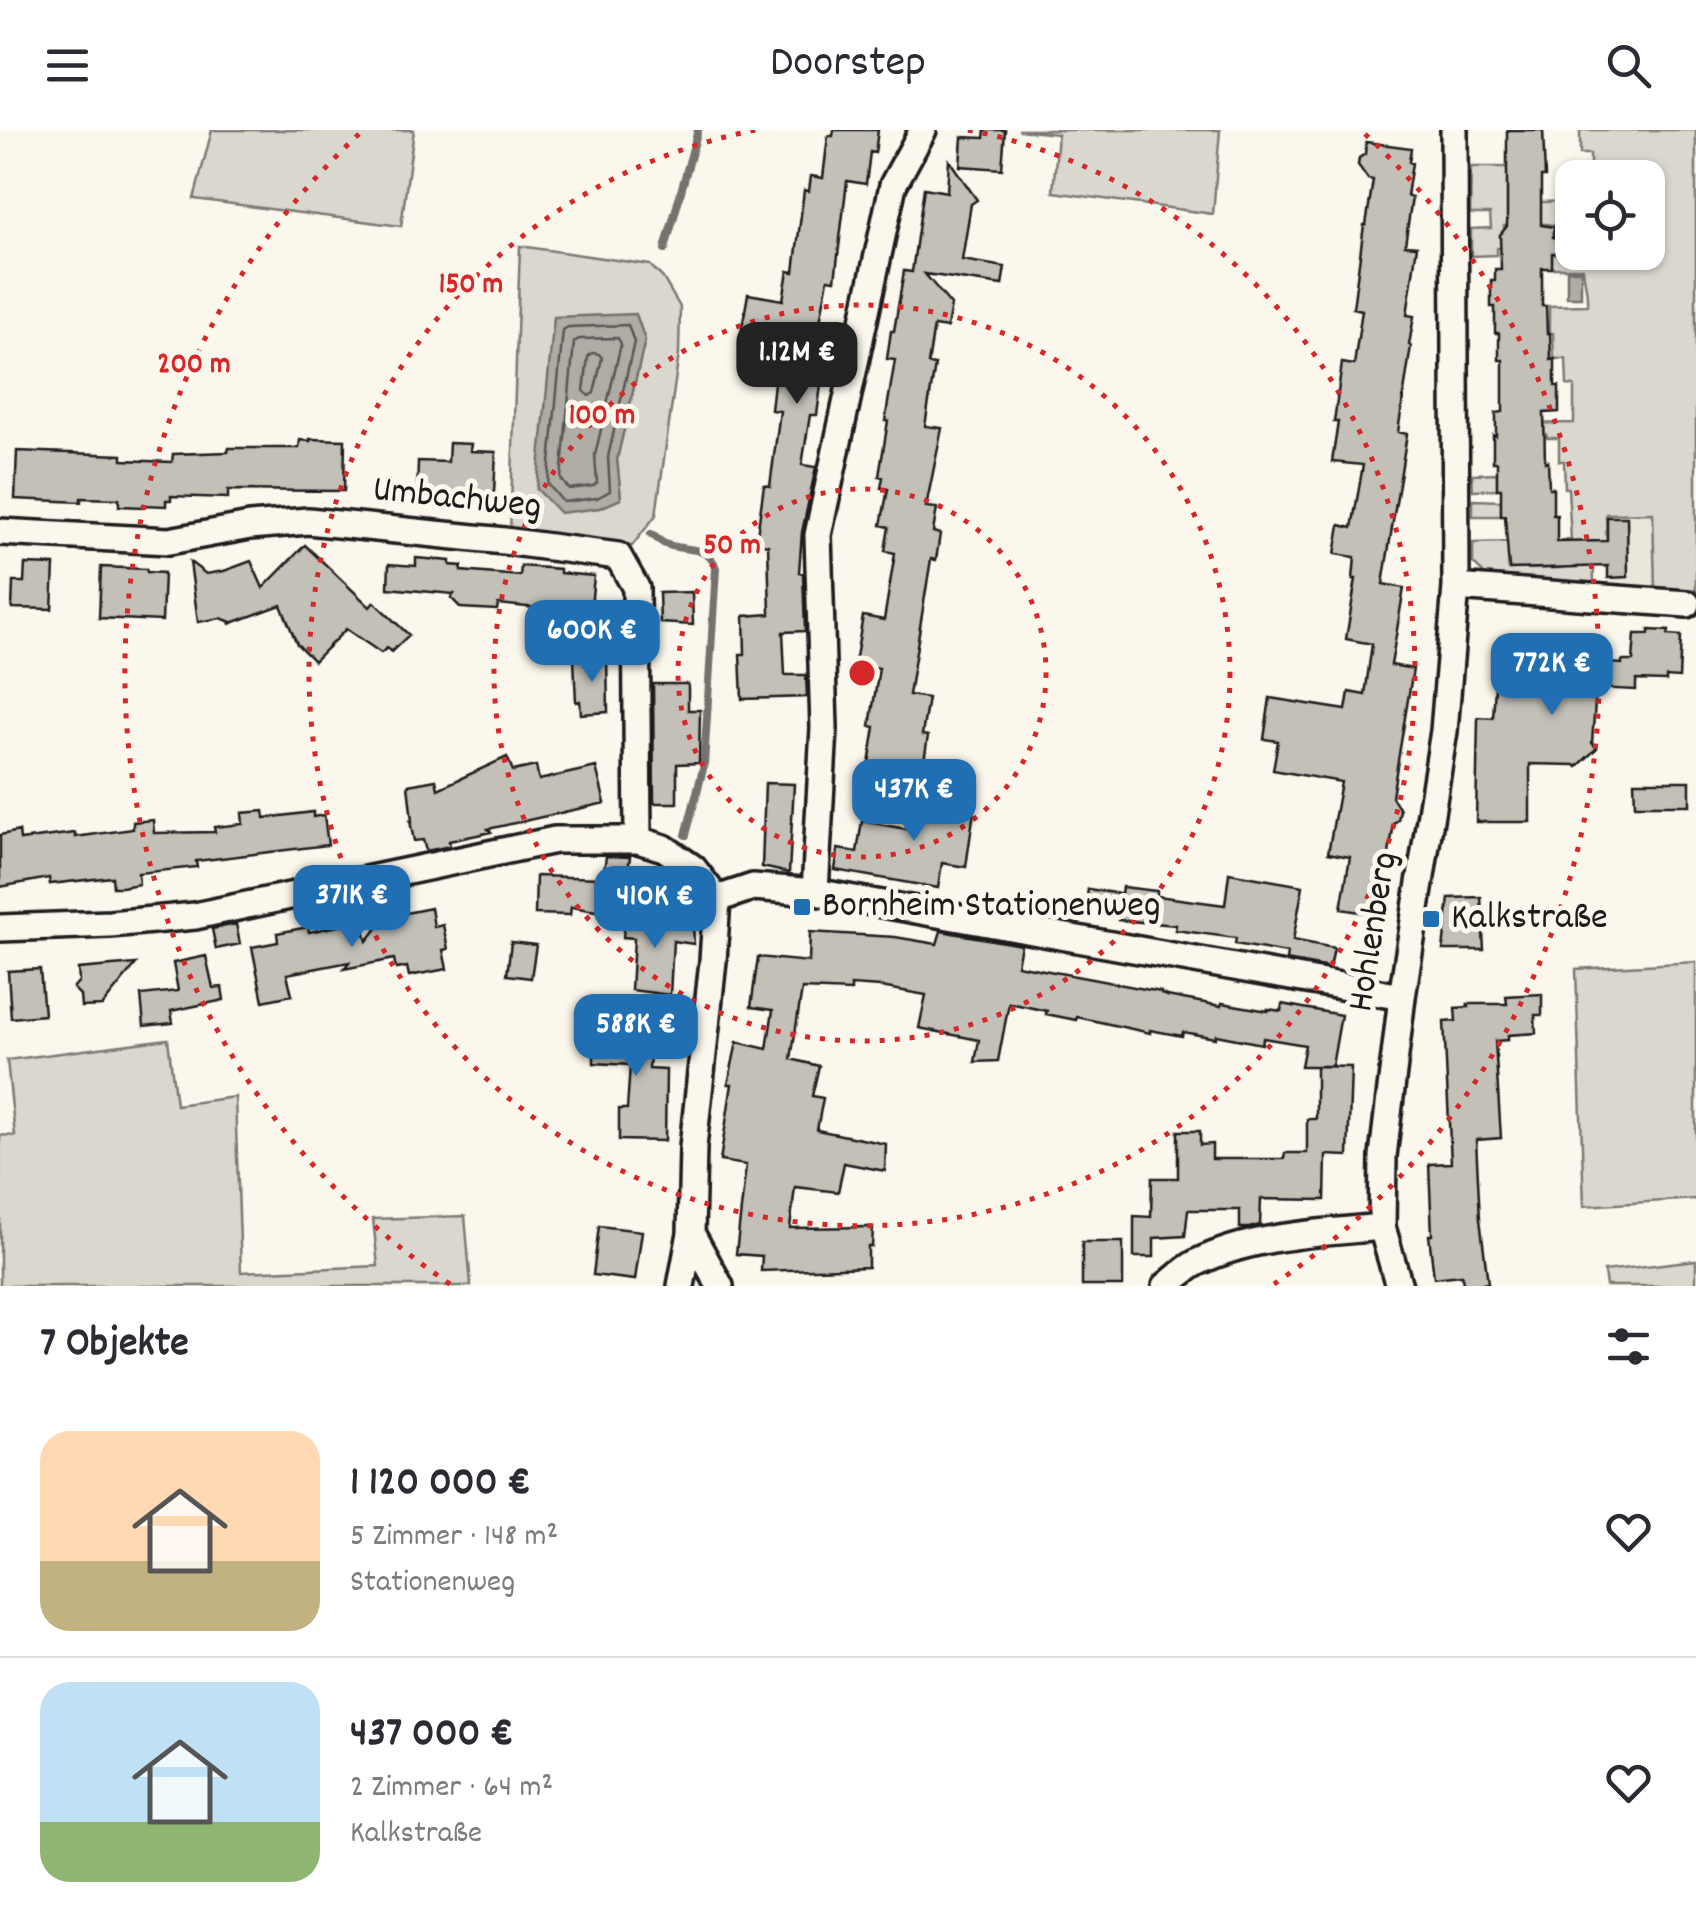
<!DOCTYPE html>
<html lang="de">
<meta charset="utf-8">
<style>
body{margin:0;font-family:Dekko,sans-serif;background:#f7f7f7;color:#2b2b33;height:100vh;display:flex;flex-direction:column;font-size:38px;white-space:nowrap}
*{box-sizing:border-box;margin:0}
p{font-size:32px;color:#7c7c81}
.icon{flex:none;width:55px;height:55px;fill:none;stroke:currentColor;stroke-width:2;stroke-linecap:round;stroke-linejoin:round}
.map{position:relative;height:1156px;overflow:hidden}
.drawer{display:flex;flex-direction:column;background:#fff;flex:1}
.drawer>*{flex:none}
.fabs{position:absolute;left:1555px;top:30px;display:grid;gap:20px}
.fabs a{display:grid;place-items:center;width:110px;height:110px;border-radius:20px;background:#fff;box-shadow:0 2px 8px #0004;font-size:50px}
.price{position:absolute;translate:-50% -85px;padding:0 22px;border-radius:20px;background:#1f6fb2;color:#fff;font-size:32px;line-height:65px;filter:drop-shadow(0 2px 5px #0008)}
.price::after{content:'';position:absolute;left:50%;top:60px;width:30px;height:22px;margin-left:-15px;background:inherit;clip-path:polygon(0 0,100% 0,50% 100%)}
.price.current{background:#222;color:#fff}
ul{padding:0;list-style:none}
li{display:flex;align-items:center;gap:30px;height:250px;padding:0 40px}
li+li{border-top:2px solid #e1e1e2}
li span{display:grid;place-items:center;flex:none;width:280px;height:200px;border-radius:30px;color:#555}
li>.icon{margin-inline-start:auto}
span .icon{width:120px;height:120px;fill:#fffc;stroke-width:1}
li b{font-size:42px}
h2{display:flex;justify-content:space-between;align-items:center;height:120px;padding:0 40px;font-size:42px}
header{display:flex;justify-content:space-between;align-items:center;height:130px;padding:0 40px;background:#fff;font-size:45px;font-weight:600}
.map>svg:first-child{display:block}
.built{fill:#eae6dc}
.green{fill:#dad7ce;stroke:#7b7a75;stroke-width:2.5;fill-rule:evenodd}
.water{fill:#afaca5;stroke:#74726e;stroke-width:2.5}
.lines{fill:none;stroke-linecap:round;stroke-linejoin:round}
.shore{stroke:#575653;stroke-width:2.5}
.stream{stroke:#74726e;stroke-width:8}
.building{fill:#c3c0b8;stroke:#1c1c1c;stroke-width:2.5}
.minor-casing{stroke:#1c1c1c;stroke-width:32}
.minor{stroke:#fbf7ec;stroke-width:25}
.ring{fill:none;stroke:#d62828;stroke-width:5;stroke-dasharray:5 10}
.poi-dot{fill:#1f6fb2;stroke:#fbf7ec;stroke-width:4}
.labels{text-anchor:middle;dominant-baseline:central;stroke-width:10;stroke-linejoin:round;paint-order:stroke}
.street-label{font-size:38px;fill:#1c1c1c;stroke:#fbf7ec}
.poi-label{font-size:38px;fill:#1c1c1c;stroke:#fbf7ec;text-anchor:start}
.centre{fill:#d62828;stroke:#fbf7ec;stroke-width:5}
.ring-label{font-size:30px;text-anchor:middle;font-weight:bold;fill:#d62828;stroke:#fbf7ec;stroke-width:10;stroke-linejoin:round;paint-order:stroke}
</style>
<header><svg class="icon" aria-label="menu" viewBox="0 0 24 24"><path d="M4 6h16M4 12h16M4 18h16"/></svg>Doorstep<svg class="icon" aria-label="search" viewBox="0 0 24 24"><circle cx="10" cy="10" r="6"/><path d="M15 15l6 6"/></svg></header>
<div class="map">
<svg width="1696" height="1156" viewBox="0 0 1696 1156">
<rect width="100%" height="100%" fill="#fbf7ec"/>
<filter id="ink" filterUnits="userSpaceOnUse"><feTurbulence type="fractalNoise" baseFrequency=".01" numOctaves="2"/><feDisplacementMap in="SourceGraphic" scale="20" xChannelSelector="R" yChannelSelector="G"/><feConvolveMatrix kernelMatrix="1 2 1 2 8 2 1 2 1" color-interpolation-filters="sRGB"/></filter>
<g filter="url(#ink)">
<path class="built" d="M1654,383L1655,459L1608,457L1606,384Z"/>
<path class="green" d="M212,0H414L401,96L194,69Z
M1018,0H1220L1213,84L1053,62L1058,4Z
M1580,0H1696V460L1655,459L1653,383L1606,384L1607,411L1593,412L1594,456L1492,452L1473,433V413L1512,412L1509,426L1510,439L1561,438V411L1571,410L1568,358H1565L1564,331H1559V308H1547L1546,304L1519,305V294L1574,293V256L1567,255L1566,229H1554L1553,203H1549V176L1587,175C1588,161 1584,151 1583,138H1552V124H1567C1572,83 1532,95 1504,96V103L1500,105L1502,118H1497V125L1471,126V99L1491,98L1490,84H1470L1471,37H1507L1508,62L1540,72L1572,71V122H1648V48L1590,47V24H1580Z
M520,116L650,135L663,148L680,177L679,224L656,385L632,416L510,405ZM645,210L617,329L621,369L537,359Z
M1497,343V359L1473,360L1472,344Z
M1473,370L1501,371V386H1473Z
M1696,832V1069L1584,1076L1576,839Z
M168,909L176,975L235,967L241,1142L378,1136L373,1089L465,1086L471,1156H0V1005L15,1006L7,930Z
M1696,1130V1156H1606L1604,1141Z"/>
<path class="water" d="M1567,140H1581V167H1567Z
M636,184L645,210L617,329L621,369L600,378L560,383L537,359L554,187Z"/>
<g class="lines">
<path class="shore" d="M628,195L634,212L608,327L610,361L597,368L563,372L548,354L563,200L568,197Z
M618,208L621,214L595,325L597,353L593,356L569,359L561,349L574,212L579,209Z
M592,223L599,224L602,228L594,263L589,266L584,261L588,227Z"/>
<path class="stream" d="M665,119L698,0
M651,404C655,407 661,412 665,414C685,422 709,414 716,438L704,635L686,705"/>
</g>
<path class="building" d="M834,0H878L875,23L870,22L866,54L847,51L835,150L828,149L820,192L846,197L839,228L830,226L826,256L821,255L817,285H810L802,335L816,337L802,402L799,442L803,443L805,501L783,502L784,523L785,545H806L807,567L742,569L740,524H745L744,486L770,484L768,415L756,413L764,355L770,356L780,281L771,280L778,216L740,209L748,164L783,170L788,141L794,142L804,60L809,61L811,46L823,48L828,6H833Z
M985,0H1005L1002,39L960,36L962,7L984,8Z
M1507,0H1543L1545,47H1541V95L1554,97L1553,107L1572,115V122L1592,123H1552V138H1542V176H1546L1547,203H1550L1551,230L1555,229V256H1559V282L1544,283L1545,332L1548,331L1549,358H1553V385H1557V412L1607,411V387H1627L1628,447L1608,448V436L1509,439L1505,386H1501V359H1497V332H1493V305L1496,306V283L1503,282V230H1499V203H1495V177H1491V150H1495V139H1501L1500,105L1507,96Z
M1366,12L1411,18L1409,32L1412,33L1407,66L1412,67L1405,115L1417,116L1407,185L1414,186L1409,215L1411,216L1398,302L1407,304L1383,454L1404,458L1391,535L1413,539L1392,667L1400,680L1398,690L1394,693L1379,785L1341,779L1350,727L1328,723L1341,652L1273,640L1278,611L1264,609L1270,568L1346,580L1349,562L1365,565L1372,514L1346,509L1356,449H1353L1355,427L1335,424L1340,395L1352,398L1363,335L1332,332L1338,292H1334L1342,233L1354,235L1362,180L1353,178L1364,95H1366L1373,50L1368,49L1358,35L1359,28L1365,24Z
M949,30L977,70L971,74L962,130L1005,137L1002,155L925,144L951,175L947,198L934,196L928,234L935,235L925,296L942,298L926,377L937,378L933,402L940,404L936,430L931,429L909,565L928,568L922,605L928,606L922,643L869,634L875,597L870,596L879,538L855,533L863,486L884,490L895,423L885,421L889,397L881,395L888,359L881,358L883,347L879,346L888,291H885L895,230L887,229L891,201H894L904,141L912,142L924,58L947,62Z
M310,309L345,310L344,361L228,360V368L171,366V370H166V376L143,375V377L119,376V369L81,368V372L15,369L17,321L122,325V330L172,332L173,324L228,322L229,318H299L300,310L310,311Z
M449,313L471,314L470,321L496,322L494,363L447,362V372L417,371L418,331L448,332Z
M305,415L370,477L374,472L409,505L391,522L387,518L381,523L346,499L314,531L297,514L281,475L229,494L231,492L221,488L198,492L190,432L206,444L224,441L251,431L263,458Z
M416,428L450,431V435L462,436L461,441L520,446L521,436L560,439V443L594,446L590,488L565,487L557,480L498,474L497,480L461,478L451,468L454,464L388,458L389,434L416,436Z
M25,434L54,435L52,479L12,478L13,452H24Z
M101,437L146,439L147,442L164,443L162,491L99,488Z
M692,462L693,495L660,493L659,463Z
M1649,500L1669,501L1668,505L1681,506L1679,548L1666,547V551L1636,550V560L1596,558L1592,613L1597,618L1577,637L1575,635L1530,634V692H1476L1478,587L1493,588L1497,525L1622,534V531H1633L1635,504H1649Z
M607,528L608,582L581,584L580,571L576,572L574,529Z
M653,554H688V580H700L699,633L677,634V673H654Z
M507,627L513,641L536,636L539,650L596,637L605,673L488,699L491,702L449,711L450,716L426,721L423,710L414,711L410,691H412L408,655L436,650L438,659Z
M1634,651H1690V675H1635Z
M765,653L794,654L789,743L762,737Z
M918,664L975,674L966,737L942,733L938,758L835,740L838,719L857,722L862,691L912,700Z
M264,681L265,688L313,682V687L324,685L328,715L196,731L197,737L138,743L139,754L122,757H113L112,747L50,754L49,748L0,757V705L19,701L20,710L75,703V707L133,699V692L153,690L154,703L215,702L214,697L243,694L242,683Z
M606,726L630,727L621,785L571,777L570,785L535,784L536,746L603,748Z
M1229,743L1303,756L1293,810L1334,818L1330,838L1286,830L1287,823L1235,814L1236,808L1175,800L1176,795L1118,790V786L1085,780L1088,759L1121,764L1122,757L1157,761V766L1225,775Z
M1481,767L1484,820H1443L1449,768Z
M431,778L434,797L443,795L448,819L443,820L447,839L409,846L407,837L396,839L394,829L344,839L349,832L287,844L292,865L263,871L252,817L278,812L277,803L308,797L309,802L362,791L367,811L386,787Z
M625,786L693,793L694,814L673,811L670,865L631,860L634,808L623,807Z
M236,794L240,814L216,819L212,799Z
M941,801L1021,815L1017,835L1161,862V864L1167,866L1221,876L1222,873L1268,881V879L1281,881L1282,874L1341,885L1332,936H1301L1305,915L1263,908L1262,914L1216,905L1215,908L1183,902L1182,906L1150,900V903L1077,887L1076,890L1046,884L1047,881L1009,873L998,931L975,932L979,910L919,898L926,865L881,857L851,855V861L802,859L791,929L819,936L812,966L823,968L817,1000L886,1014L885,1041L844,1033L838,1062L795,1057L790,1098L873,1097L872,1117H868V1137L761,1141L762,1126L736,1124L746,1035L720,1031L732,954H728L737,912L767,919L773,880L751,877L758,827L809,832L810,802L895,807L937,814Z
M511,812L536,815L531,848L507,845Z
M206,826L213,858L222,857L224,870L171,881L173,893L144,896L141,865L178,861L173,833Z
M136,834L102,876L81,877L80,865L73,858L79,851L78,839Z
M40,839L44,885L11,888L8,841Z
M1542,864V885H1535L1536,903L1508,905V910L1495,911L1501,1008L1476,1010L1480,1089L1488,1153L1463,1156L1462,1145L1434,1148L1429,1105H1432L1429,1034L1451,1033L1444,892L1456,891L1455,878L1469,877L1468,874H1507L1506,866Z
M611,886L652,894L649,939L666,940L665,1011L619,1010V979H627L630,935L594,933V906L611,907Z
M1316,936L1351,937L1348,1026L1326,1025L1325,1070L1261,1069L1260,1095L1249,1098H1240V1080H1188L1185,1106L1154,1108V1127H1134V1086L1151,1087L1152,1048H1178V1001H1200V1015L1212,1014V1029H1284L1285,1023H1307V989H1316Z
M599,1096L642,1101L635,1150L593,1145Z
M1082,1112H1123V1156H1082Z"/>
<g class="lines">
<g class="minor-casing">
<path id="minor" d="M0,402L169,411L250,396L308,391L504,411L618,426L636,458L638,710
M1456,457L1687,474
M815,762L824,598L818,405L893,55L923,0
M717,769L753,757L815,762L1402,867
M0,798L110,794L195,786L555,710H638L664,718L693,738L717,769
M691,1103L720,1156
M681,1156L691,1103L693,1017L713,831L717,769
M1166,1156C1176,1148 1186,1138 1198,1132C1254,1105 1320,1103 1382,1097
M1399,1156L1382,1097L1383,1026L1402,867L1444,601L1456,457L1454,0"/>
</g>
<use href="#minor" class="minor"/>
</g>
</g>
<g class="ring">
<circle cx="862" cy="543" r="184"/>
<circle cx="862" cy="543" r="368"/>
<path d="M968 0A553 553 0 1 1 756 0"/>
<path d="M450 1154A737 737 0 0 1 359 4M1365 4A737 737 0 0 1 1274 1154"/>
</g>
<g class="poi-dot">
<rect x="792" y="767" width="20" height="20" rx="5"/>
<rect x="1421" y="779" width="20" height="20" rx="5"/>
</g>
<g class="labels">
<g class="street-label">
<text transform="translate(457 370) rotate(6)">Umbachweg</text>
<text transform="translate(1375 802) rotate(-81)">Hohlenberg</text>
</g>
<g class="poi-label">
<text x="822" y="777">Bornheim Stationenweg</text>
<text x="1451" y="789">Kalkstraße</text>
</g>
</g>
<circle cx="862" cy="543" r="15" class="centre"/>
<g class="ring-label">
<text x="471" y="162">150 m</text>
<text x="194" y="242">200 m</text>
<text x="602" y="293">100 m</text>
<text x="732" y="423">50 m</text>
</g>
</svg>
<div class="fabs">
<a><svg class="icon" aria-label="locate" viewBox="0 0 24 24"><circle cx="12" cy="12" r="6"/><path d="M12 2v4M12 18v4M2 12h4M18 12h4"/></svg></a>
</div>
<b class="price current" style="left:797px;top:277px">1.12M €</b>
<b class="price" style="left:592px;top:555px">600K €</b>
<b class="price" style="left:1552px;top:588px">772K €</b>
<b class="price" style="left:914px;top:714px">437K €</b>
<b class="price" style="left:352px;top:820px">371K €</b>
<b class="price" style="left:655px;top:821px">410K €</b>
<b class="price" style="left:636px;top:949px">588K €</b>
</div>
<section class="drawer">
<h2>7 Objekte<svg class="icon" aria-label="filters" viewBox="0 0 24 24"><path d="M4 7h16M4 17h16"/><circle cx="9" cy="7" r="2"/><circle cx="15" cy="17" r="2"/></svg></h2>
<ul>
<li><span style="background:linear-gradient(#ffd9b3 65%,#c2b280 0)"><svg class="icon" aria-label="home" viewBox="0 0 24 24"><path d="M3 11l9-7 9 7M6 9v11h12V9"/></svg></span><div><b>1 120 000 €</b><p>5 Zimmer · 148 m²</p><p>Stationenweg</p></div><svg class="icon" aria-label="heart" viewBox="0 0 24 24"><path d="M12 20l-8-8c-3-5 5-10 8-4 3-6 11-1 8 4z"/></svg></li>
<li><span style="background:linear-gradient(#bfe0f5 70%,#8fb573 0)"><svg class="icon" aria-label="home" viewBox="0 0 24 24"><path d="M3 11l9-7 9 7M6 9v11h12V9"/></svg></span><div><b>437 000 €</b><p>2 Zimmer · 64 m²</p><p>Kalkstraße</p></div><svg class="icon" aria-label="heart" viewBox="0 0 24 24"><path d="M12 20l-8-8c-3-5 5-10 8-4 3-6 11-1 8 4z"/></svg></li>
</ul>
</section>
